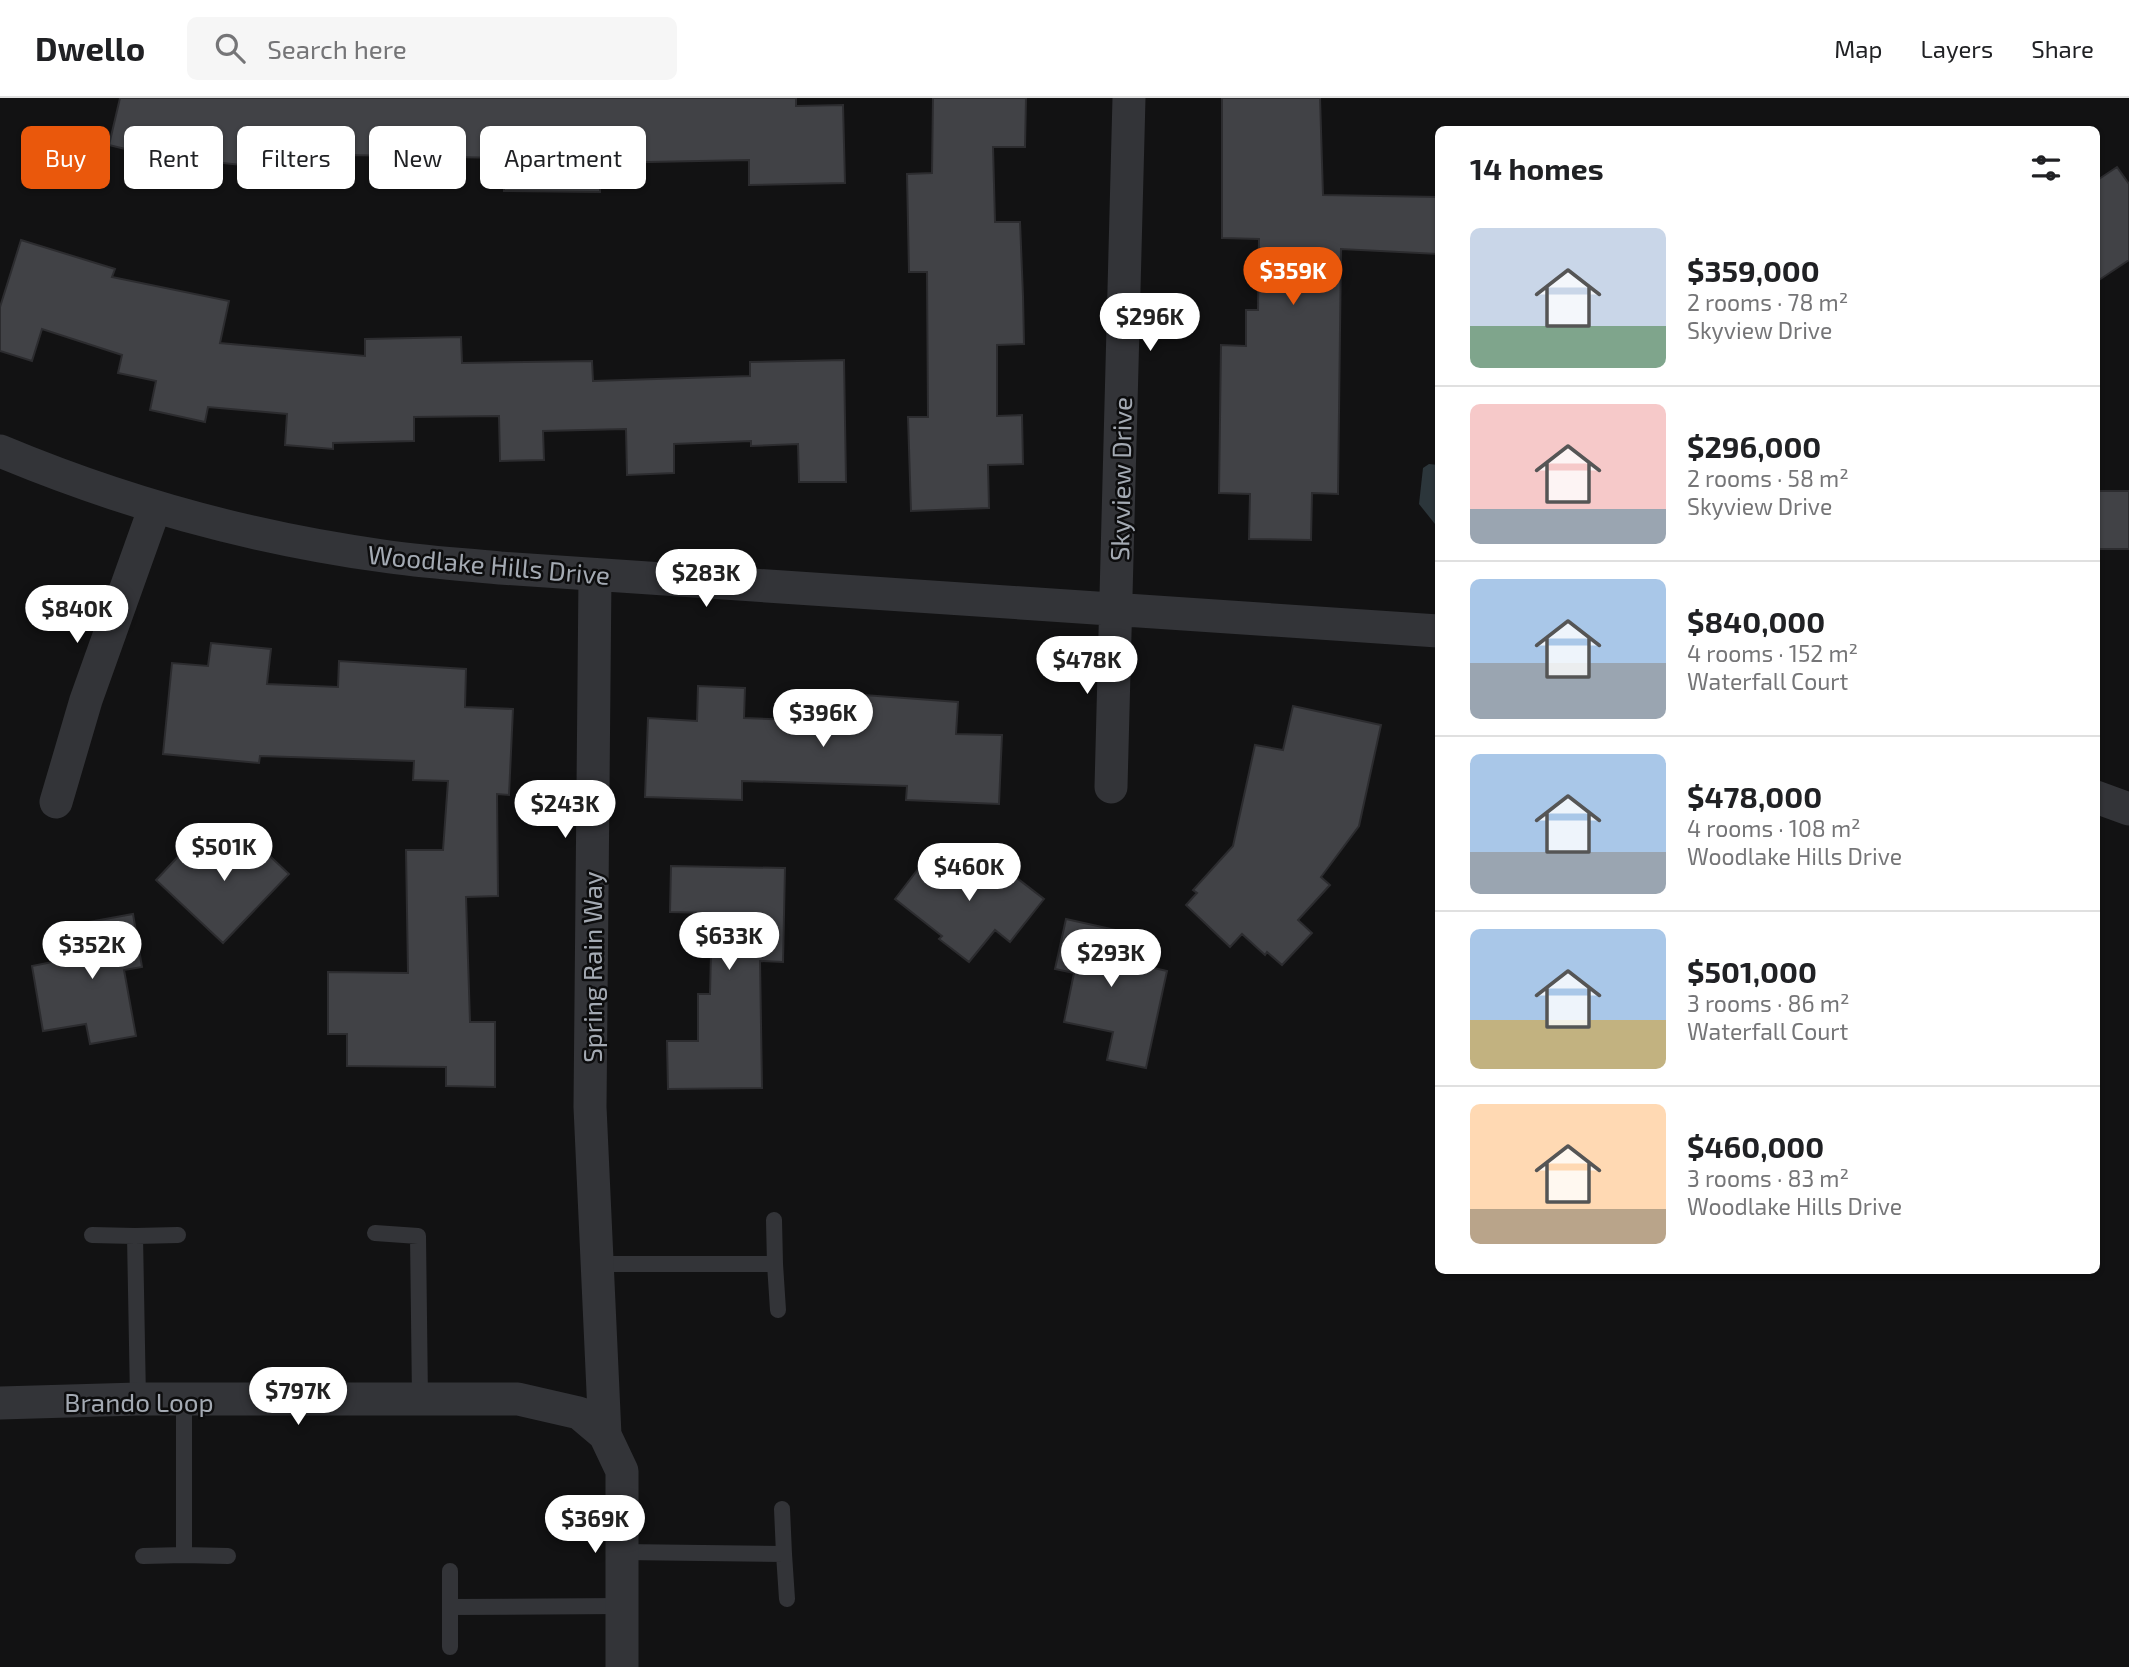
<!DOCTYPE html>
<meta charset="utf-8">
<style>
body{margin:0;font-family:"Exo 2",sans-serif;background:#f6f6f6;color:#202124;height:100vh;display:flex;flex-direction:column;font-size:26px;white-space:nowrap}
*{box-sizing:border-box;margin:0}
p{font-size:23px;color:#757577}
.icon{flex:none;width:38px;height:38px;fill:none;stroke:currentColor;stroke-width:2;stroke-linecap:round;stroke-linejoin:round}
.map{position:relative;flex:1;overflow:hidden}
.drawer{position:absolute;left:1435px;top:28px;width:665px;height:1148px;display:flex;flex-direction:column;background:#fff;border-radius:10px;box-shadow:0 2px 5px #0004}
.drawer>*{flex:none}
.banner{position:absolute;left:21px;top:28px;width:665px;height:63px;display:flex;gap:14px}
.price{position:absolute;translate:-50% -60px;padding:0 16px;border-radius:24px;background:#fff;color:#222;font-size:23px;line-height:46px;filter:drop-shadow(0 2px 4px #0008)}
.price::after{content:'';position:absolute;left:50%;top:42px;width:21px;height:16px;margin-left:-10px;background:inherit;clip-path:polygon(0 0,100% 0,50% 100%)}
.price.active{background:#ea580c;color:#fff}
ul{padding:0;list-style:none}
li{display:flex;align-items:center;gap:21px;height:175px;padding:0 35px}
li+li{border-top:2px solid #e0e0e0}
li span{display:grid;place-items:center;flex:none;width:196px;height:140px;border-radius:10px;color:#555}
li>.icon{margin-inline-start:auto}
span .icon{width:84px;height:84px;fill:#fffc;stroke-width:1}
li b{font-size:30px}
h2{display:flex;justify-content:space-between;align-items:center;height:84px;padding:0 35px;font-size:30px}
.chip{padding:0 24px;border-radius:10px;background:#fff;box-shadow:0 2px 5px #0004;font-size:24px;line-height:63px}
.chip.active{background:#ea580c;color:#fff}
header{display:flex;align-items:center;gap:42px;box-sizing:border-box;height:98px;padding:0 35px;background:#fff;border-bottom:2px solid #e0e0e0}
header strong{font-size:33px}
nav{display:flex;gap:38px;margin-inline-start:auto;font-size:24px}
.search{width:490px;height:63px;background:#f6f6f6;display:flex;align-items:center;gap:18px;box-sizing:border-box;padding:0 24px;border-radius:10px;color:#757577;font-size:26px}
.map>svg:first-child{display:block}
.water{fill:#2c363b}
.building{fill:#414246;stroke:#2c2c2f;stroke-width:2}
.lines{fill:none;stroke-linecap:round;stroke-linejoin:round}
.service{stroke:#333438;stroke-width:16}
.minor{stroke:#333438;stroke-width:33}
.labels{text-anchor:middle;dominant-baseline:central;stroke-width:5;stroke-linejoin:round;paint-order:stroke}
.street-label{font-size:26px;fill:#a4aab3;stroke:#0d0d0e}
</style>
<header>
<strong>Dwello</strong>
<div class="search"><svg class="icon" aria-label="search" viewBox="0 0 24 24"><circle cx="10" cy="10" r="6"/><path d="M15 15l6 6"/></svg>Search here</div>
<nav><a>Map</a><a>Layers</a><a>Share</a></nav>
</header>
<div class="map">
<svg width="2129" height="1569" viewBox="0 0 2129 1569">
<rect width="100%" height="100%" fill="#121213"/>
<path class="water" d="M1429,366L1438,367V427L1435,426L1419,406L1423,370Z"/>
<path class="building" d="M120,0H796V8L843,7L845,85L749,87V62L600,65V94L504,93V60L347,57L345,78L204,63L202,70L109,47Z
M933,0H1026L1025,49H993L995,124H1020L1023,198L1024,246L997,247V318L1022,317L1023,366L988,367L989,410L911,413L908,319H928L927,174H909L907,76L932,75Z
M1222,0H1320L1323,97L1438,99V156L1341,151L1338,396L1312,395L1311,442L1249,441L1250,396L1219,395L1221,247L1246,248V212H1258L1259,141L1222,140Z
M2117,69L2129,86V162L2096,184V83Z
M21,142L115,171L112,179L229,203L220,245L365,258V241L461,239L462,265L592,263L593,283L750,278V264L844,262L846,384H799L798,346L751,348V343L674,346V375L627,377L626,331L543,333L544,362L500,363L499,318L414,319V343L333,345V351L285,347L287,316L208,309L205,324L150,312L156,283L118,275L122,257L42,231L32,263L0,253V209Z
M2096,393H2129V451H2096Z
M211,545L271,551L267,586L338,589L339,563L466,571L465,609L513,611L509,697L497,696L498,798L466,799L470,924H495V989L446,988V969L347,968V936H328V874L408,875L406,752H443L448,683L413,682L414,663L260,658L259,665L163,656L172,565L208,568Z
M698,588L745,590L744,620L823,623L824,594L958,604L956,636L1002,637L999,706L906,702L907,688L742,683V702L645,699L648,620L697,623Z
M1293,608L1381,627L1359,728L1321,779L1330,787L1298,822L1312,835L1282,867L1267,854L1265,857L1242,836L1230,849L1186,807L1197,795L1193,792L1233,748L1255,647L1283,652Z
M240,730L289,776L223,845L156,782L189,747L207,765Z
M932,753L969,781L987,757L1044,801L1010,844L995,832L969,864L939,841L942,838L895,801Z
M671,768L785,770L783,864L760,863L762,990L668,991L667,943H698V896H710L712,815L670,814Z
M133,816L142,869L124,872L136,938L90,946L86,926L43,933L32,868L78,859L72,827Z
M1066,821L1138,837L1132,865L1167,873L1146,970L1107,962L1113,934L1064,924L1074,875L1055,871Z"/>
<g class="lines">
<path class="service" d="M375,1135L418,1138L420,1301
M92,1137L135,1138L138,1301
M135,1138L178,1137
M597,1166H775L774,1122
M775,1166L778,1212
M184,1302V1457L228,1458
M622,1454L784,1456L782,1411
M784,1456L787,1501
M143,1458L184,1457
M450,1473V1509L622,1508
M450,1549V1509"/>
<path class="minor" d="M0,353C122,404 252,440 383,458C422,464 461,466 500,470L1438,533
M595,477L590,1009L605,1337L622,1373V1569
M1111,689L1129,0
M2096,699L2129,711
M56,704L86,602L155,409
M0,1305L138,1301H518L579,1315L605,1337"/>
</g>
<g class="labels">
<g class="street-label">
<text transform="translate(1120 381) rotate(-89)">Skyview Drive</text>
<text transform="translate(489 466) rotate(5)">Woodlake Hills Drive</text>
<text transform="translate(591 869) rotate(-90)">Spring Rain Way</text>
<text x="139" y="1303">Brando Loop</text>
</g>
</g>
</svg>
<b class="price active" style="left:1293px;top:209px">$359K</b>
<b class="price" style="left:1150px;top:255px">$296K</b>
<b class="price" style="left:706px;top:511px">$283K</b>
<b class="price" style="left:77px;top:547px">$840K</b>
<b class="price" style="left:1087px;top:598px">$478K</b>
<b class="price" style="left:823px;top:651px">$396K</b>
<b class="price" style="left:565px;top:742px">$243K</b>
<b class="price" style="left:224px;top:785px">$501K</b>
<b class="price" style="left:969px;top:805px">$460K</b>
<b class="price" style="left:729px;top:874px">$633K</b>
<b class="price" style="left:92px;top:883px">$352K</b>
<b class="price" style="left:1111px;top:891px">$293K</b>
<b class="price" style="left:298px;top:1329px">$797K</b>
<b class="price" style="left:595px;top:1457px">$369K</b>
<div class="banner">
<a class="chip active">Buy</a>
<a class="chip">Rent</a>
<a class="chip">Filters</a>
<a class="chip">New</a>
<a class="chip">Apartment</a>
</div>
<section class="drawer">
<h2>14 homes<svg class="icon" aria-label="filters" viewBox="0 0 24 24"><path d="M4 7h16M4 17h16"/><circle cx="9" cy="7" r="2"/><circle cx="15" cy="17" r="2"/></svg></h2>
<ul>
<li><span style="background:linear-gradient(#c9d6e8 70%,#7fa58c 0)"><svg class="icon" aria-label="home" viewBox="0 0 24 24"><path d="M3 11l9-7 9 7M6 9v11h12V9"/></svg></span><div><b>$359,000</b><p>2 rooms · 78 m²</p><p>Skyview Drive</p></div></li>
<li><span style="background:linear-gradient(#f6c9c9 75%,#9aa5b1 0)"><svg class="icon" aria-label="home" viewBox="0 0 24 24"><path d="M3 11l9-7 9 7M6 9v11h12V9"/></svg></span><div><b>$296,000</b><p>2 rooms · 58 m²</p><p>Skyview Drive</p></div></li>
<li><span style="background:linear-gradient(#a9c7e8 60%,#9aa5b1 0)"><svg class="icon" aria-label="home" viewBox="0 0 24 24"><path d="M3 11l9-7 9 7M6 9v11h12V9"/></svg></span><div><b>$840,000</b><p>4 rooms · 152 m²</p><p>Waterfall Court</p></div></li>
<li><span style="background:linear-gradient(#a9c7e8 70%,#9aa5b1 0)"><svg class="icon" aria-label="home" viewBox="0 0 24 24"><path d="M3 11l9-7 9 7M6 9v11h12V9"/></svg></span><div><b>$478,000</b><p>4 rooms · 108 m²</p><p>Woodlake Hills Drive</p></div></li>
<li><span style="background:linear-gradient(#a9c7e8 65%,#c2b280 0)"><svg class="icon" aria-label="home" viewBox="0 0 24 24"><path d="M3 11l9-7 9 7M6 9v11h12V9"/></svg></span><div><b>$501,000</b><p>3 rooms · 86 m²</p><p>Waterfall Court</p></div></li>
<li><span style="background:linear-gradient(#ffd9b3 75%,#b9a48a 0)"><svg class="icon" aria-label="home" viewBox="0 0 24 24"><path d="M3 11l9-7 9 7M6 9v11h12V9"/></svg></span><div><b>$460,000</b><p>3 rooms · 83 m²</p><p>Woodlake Hills Drive</p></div></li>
</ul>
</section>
</div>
